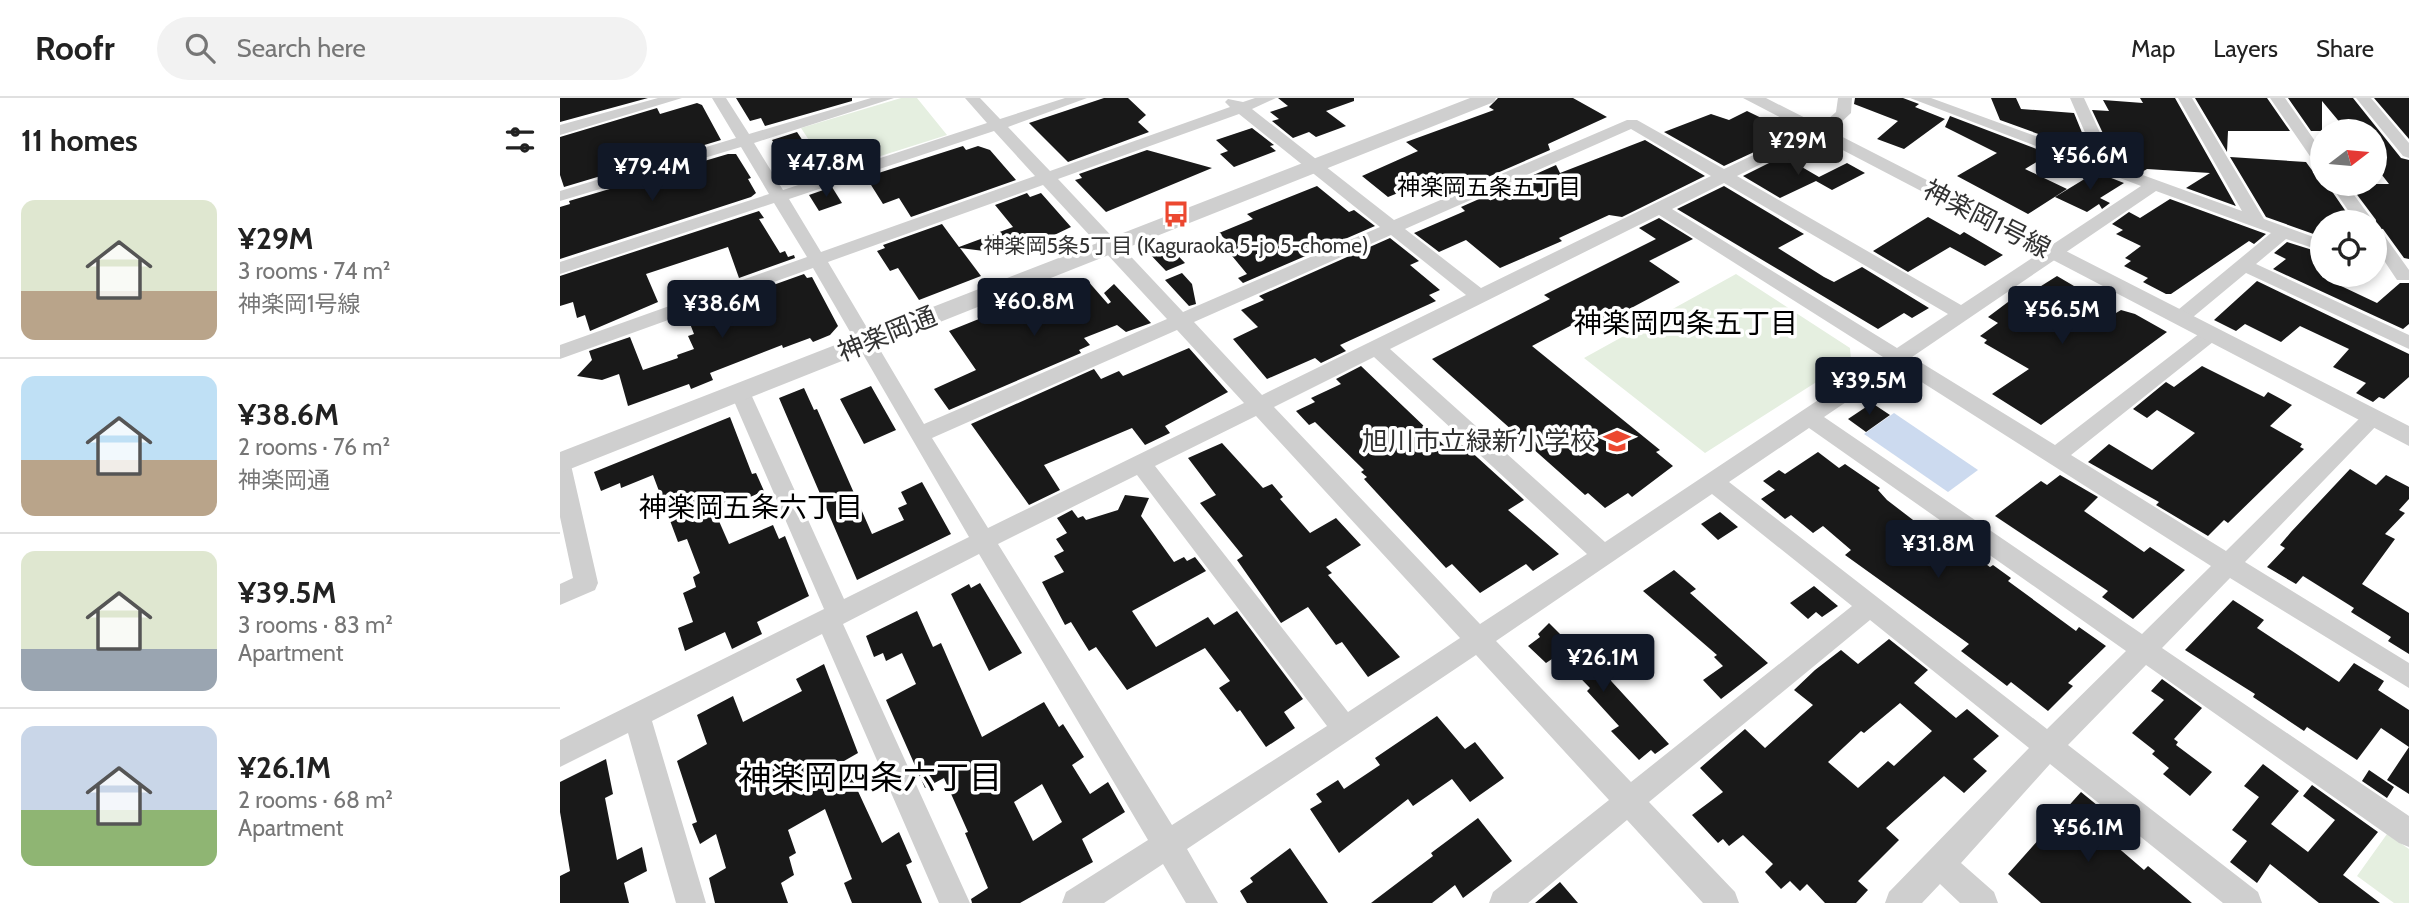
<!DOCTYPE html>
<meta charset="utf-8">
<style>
body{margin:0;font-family:Cabin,"Noto Sans JP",sans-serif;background:#f2f2f2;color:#222;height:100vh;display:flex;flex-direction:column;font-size:26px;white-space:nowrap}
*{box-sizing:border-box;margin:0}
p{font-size:23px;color:#767676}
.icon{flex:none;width:38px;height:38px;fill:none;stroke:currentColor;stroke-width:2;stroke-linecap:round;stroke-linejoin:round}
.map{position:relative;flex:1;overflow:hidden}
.drawer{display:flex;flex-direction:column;background:#fff;width:560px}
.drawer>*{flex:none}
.needle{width:46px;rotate:74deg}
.fabs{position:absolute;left:1750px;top:21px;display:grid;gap:14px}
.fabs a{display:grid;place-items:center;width:77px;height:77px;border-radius:50%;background:#fff;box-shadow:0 4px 10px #0003;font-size:35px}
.price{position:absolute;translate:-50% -60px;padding:0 16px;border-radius:7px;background:#111827;color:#fff;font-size:23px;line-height:46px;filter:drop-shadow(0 2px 4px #0008)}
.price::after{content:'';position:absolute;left:50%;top:42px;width:21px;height:16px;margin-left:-10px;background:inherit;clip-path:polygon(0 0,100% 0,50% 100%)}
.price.current{background:#222;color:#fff}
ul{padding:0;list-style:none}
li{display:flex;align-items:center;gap:21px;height:175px;padding:0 21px}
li+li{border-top:2px solid #e0e0e0}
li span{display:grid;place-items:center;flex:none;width:196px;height:140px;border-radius:14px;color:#555}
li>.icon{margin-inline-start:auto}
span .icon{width:84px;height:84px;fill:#fffc;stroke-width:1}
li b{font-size:30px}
h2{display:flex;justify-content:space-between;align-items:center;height:84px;padding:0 21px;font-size:30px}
header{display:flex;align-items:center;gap:42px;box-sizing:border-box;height:98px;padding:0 35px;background:#fff;border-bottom:2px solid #e0e0e0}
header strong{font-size:33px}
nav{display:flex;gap:38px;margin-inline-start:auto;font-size:24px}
.search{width:490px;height:63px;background:#f2f2f2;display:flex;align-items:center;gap:18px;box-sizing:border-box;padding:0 24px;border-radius:38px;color:#767676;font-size:26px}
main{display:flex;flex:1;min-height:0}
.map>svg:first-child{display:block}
.green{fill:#e5efe0}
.water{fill:#ccdaef}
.building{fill:#191919;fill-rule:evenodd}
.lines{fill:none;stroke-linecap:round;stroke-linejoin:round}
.minor{fill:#cfcfcf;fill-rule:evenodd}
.tertiary{fill:#cfcfcf;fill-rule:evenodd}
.labels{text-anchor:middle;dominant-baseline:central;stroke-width:7;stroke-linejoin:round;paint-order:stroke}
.far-poi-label{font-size:21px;fill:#323232;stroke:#fff}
.far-neighbourhood-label{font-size:23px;fill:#000;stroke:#fff}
.street-label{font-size:26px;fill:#323232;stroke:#fff}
.poi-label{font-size:26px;fill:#323232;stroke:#fff;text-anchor:end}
.neighbourhood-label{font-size:28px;fill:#000;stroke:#fff}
.near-neighbourhood-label{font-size:33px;fill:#000;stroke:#fff}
</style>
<header>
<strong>Roofr</strong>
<div class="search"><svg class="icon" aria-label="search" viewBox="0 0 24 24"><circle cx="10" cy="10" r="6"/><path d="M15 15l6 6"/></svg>Search here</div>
<nav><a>Map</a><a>Layers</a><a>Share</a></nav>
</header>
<main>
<section class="drawer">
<h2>11 homes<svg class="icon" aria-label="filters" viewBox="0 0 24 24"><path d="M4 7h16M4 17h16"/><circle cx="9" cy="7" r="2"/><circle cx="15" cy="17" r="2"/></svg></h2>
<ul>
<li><span style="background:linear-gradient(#dfe7d0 65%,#b9a48a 0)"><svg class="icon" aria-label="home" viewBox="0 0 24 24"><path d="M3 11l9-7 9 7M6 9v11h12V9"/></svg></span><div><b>¥29M</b><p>3 rooms · 74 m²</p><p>神楽岡1号線</p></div></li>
<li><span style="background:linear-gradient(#bfe0f5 60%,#b9a48a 0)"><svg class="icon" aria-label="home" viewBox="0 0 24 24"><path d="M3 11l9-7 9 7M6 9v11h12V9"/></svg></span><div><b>¥38.6M</b><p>2 rooms · 76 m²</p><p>神楽岡通</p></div></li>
<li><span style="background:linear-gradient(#dfe7d0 70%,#9aa5b1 0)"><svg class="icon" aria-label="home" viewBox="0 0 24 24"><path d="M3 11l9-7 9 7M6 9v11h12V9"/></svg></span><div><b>¥39.5M</b><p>3 rooms · 83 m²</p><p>Apartment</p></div></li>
<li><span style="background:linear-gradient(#c9d6e8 60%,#8fb573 0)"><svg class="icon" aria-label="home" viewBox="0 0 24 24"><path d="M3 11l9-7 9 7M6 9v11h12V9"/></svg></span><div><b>¥26.1M</b><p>2 rooms · 68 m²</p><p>Apartment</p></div></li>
</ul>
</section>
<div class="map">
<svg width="1849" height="805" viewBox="0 0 1849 805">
<rect width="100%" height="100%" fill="#fff"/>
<path class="green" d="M341,0H357L387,37L270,74L241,30Z
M1176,176L1290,250L1291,262L1145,355L1024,260Z
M1827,736L1849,751V805H1834L1797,778Z"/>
<path class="water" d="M1334,315L1418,372L1388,394L1304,336Z"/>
<path class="building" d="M0,0H88L0,24Z
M176,0H292V3L205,28L201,20L190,23Z
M544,0H568L586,17L578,24L589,34L508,64L469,25Z
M718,0H794V3L766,13L786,28L756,39L749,34L733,40L712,23L719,21L710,14L728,8Z
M938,0H1013L1047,19L988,46L990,52L891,95L873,81L828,99L802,78L858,53L846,44L934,12L929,9Z
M1295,0H1343L1359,6L1355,9L1385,21L1344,51L1317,41L1338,23L1294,6Z
M1431,0H1456L1461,11L1514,15L1525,42L1484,38L1440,22Z
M1580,0H1615L1676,108L1626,90L1650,75L1587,71L1582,74L1565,45L1547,44L1532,12L1549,13L1543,2L1583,5Z
M1635,0H1707L1730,33H1668L1667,54Z
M1728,0H1793L1841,60L1849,62V161L1844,160L1823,131L1815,130L1816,122L1789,86H1829L1815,68V33H1787L1762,3V33H1751Z
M1814,0H1849V41Z
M137,5L142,7L161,42L4,89L0,77V39L97,10L100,16Z
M1187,13L1222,30L1210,36L1215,39L1203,46L1207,48L1164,68L1104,34L1151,16L1169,22Z
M1390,18L1490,56L1465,71L1507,91L1468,116L1397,78L1437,55L1385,29Z
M692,30L714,47L710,48L716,53L674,69L660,56L668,53L656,42Z
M237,34L243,43L241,44L263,76L242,83L231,65L227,66L220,56L212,42Z
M1085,42L1145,78L1062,119L1049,117L999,140L1002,143L940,170L906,142L879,154L854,135L905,113L901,109L996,67L1000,75Z
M403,48L406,52L418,48L430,52L456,82L351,119L339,100L323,106L306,79Z
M587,52L652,70L546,114L515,82L522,80L519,76Z
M168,56H176L191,80L188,81L196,95L191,99L0,161V109L10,106L9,103Z
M1223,58L1259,79L1287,65L1305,75L1272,92L1256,83L1220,100L1183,78Z
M1670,59L1746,64L1762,86H1767L1793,124H1762V139L1706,119Z
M1536,74L1564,85L1540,100L1550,105L1542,111L1539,106L1527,114L1495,99Z
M757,88L789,114L794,112L815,128L683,185L678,180L687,176L663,147L668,144L659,135L693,121L687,116Z
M1164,88L1244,136L1218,150L1264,179L1274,184L1302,169L1369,210L1352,220L1344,215L1318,231L1117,111Z
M272,89L282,105L259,113L249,97Z
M467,95L470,99L481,95L511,129L486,141L481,136L465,158L400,150L421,178L359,202L338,170L330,173L317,153L325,150L323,147L382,126L399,149L453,129L435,107Z
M1610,101L1706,136L1694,146L1689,143L1611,196H1606L1583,184L1588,180L1564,168L1571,163L1565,160L1581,148L1556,136L1563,132L1552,126L1569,114L1580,120Z
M199,113L204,120L199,121L220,155L225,153L228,159L234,157L235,160L179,180L168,149L86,176L98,204L30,233L25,217L17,220L13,204L0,208V178Z
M1368,119L1400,137L1404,134L1443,157L1425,168L1390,149L1348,174L1313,153Z
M1099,120L1133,141L1089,163L1120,184L1030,232L1022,226L1010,228L972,248L1100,352L1096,354L1113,368L1072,399L1068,395L1045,410L1028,395L1025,397L872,261L990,201L984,197L1096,141L1079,130Z
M830,140L859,163L850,167L880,192L869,197L876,203L780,247L786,253L761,265L755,260L707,281L673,241L698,229L681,212L704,202L699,198Z
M1727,144L1762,155V179L1817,205L1840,185H1849V226L1843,231L1713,171L1726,161L1714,155Z
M606,145L625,165L606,173L587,153Z
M622,175L632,186L636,206L629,208L605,182Z
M244,176L247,180L252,179L278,228L270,237L253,244L250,240L223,250L222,247L150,275L153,282L131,291L129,286L68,308L59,276L42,282L17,278L32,262L29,253L70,239L83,272L118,260L117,257L134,251L128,238L134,236L127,218L149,210L152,218L188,206L185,197Z
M1497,178L1514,188L1511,190L1520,197L1556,215L1561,212L1575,216L1607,234L1481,327L1432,296L1469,271L1424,245L1427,242L1420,238L1438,225L1428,219L1464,192L1470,195Z
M527,182L548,206L551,204L544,195L554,186L591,225L566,234L557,227L524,240L530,247L519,252L521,255L389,312L374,291L416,272L389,233L486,194L488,198Z
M1697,183L1849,256V279L1824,301L1819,299L1813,304L1796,295L1806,285L1773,269L1789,251L1740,228L1721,244L1685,226L1676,233L1654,222Z
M629,250L668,294L605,328L610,335L585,347L572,330L484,367L500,392L469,407L411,326L534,271L541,281L559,273L563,278Z
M801,268L889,352L900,346L907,350L962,400L964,402L948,412L999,456L973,473L966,466L920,495L892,466L886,470L804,381L807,379L801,374L804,372L755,324L749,327L736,313L755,304L751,300L781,286L776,281Z
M1642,268L1704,299L1708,294L1732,307L1710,328L1742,346L1740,349L1744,351L1668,425L1664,422L1648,438L1596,407L1599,404L1528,364L1549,346L1592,372L1635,335L1597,312L1587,320L1573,311L1606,284L1614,289Z
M311,288L336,332L304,346L280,301Z
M244,290L254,312L257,311L312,436L344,422L338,410L347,406L341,394L362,384L391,436L297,482L219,300Z
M1312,305L1330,317L1306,334L1288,321Z
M170,319L192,376L196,375L204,393L155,414L169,446L213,427L219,441L225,438L249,498L197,524L202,536L172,551L165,534L125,553L118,530L133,524L123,495L136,489L133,479L140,475L127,441L118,444L93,377L61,390L60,385L41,393L34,374Z
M662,345L703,390L712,386L723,399L720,401L750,435L776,420L801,447L766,469L772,475L768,477L840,559L808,579L782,544L776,547L748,509L721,525L677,462L683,458L640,405L656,397L628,360Z
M1258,354L1279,370L1285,366L1320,390L1318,392L1327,402L1400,458L1406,452L1430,469L1433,467L1451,480L1448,483L1516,533L1519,529L1546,548L1508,585L1513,588L1488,613L1451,584L1447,588L1401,553L1409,546L1285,457L1291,452L1263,428L1253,435L1231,417L1225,421L1201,401L1215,392L1203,383L1219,372L1225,376Z
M1790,371L1816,387L1826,377L1849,389V401L1839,412L1845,415L1825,436L1835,441L1802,486L1849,515V556L1828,543L1831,539L1791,514L1794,510L1743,478L1736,486L1707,469L1725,450L1720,447L1731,434Z
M1500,377L1538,399L1524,413L1584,454L1590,449L1625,472L1573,521L1542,499L1548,493L1435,418L1481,383L1487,387Z
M565,397L589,400L581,418L614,464L624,459L627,463L635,459L646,473L572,513L596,549L648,519L654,527L677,513L743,601L724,614L735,630L706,649L680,612L677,614L659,590L670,583L645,550L567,592L536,549L529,553L511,524L505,527L482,484L504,474L494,458L504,453L496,441L507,435L497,420L512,412L518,420L523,418L526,422L558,412Z
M1160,414L1178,429L1158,442L1141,426Z
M1114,472L1136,491L1130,495L1208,565L1161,601L1143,582L1163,568L1154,559L1157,557L1083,493Z
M420,485L462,555L429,573L391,496L409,486L411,490Z
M1254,488L1278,508L1262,519L1256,514L1248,521L1230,505Z
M1673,502L1704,522L1697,530L1779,584L1794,565L1824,583L1818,592L1849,612V696L1827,682L1849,649L1821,630L1797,662L1747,629L1744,633L1693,599L1695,596L1625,552Z
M357,513L373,549L381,545L422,639L484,604L499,629L503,626L524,659L512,667L530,696L548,684L565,714L522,741L533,764L460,805H412L411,801L428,790L405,735L408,734L384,680L365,690L326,602L356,586L342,555L326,563L323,555L314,559L306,538ZM482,686L502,724L473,743L454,704Z
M989,525L1027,563L1030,560L1109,646L1095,656L1091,652L1079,662L1051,633L1059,628L1027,593L1030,590L998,557L986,565L968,548L980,539L978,536Z
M1329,541L1368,572L1354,585L1396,620L1407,611L1439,638L1413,661L1427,673L1404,695L1384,678L1326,730L1339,742L1298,783L1308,792L1296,805H1265L1247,786L1240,793L1230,783L1221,791L1205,774L1213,766L1183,737L1169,748L1163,741L1158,745L1132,717L1163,694L1140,670L1185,631L1205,650L1253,607L1234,592L1255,572L1281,552L1298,566ZM1340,605L1372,633L1334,668L1328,663L1298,690L1268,664L1301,633L1304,635Z
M264,566L298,655L284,663L322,745L339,734L352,764L346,767L362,805H292L284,785L292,781L265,711L228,732L236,755L229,759L234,777L221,785L228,805H155L149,780L166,770L156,736L140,746L132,726L137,724L117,663L147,646L137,617L173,598L183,624L242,593L236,581Z
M1602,581L1642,610L1614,641L1618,644L1616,647L1652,674L1630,698L1603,676L1609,670L1592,656L1595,653L1572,635L1604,602L1591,593Z
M877,618L905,651L915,644L944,680L910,704L892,681L853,708L848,701L779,755L750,711L762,704L756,696L778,682L784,691L820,667L815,660Z
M46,661L53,696L45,700L57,762L82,749L87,773L64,785L69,805H0V778L10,773L0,714V684Z
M1703,666L1739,693L1711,726L1748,754L1775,722L1743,698L1752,687L1818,734L1783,777L1820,805H1759L1710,766L1697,785L1670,764L1687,743L1672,732L1699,699L1684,688Z
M1809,672L1834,689L1827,700L1802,683Z
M1521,694L1554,721L1541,735L1584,772L1588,768L1632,805H1481L1448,776Z
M918,720L952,763L903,800L895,787L872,805H811L873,758L871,755Z
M730,750L768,805H687L680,793L693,784L690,780Z
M1000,784L1018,805H975Z"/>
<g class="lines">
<path class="minor" d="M98,0H122L0,37V27Z
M152,0H166L189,36L311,0H334L194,45L223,92L427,25L405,0H420L440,21L505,0H527L448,29L490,73L670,9L665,4L668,1L683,4L695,0H716L692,11L834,122L1067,22H1077L1164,71L1267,22L1276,14L1278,0H1292L1291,15L1277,28L1177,78L1401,207L1581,88L1350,0H1371L1536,60L1510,0H1524L1555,67L1682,113L1618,0H1632L1704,121L1762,142V153L1726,141L1696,166L1849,237V251L1686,175L1627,224H1613L1610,220L1613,216L1711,135L1596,93L1352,259L1495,347L1644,232H1658L1661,236L1658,240L1511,357L1666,453L1805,315H1819L1823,320L1819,325L1685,464L1849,565V590L1670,480L1602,550L1849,718V749L1839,745L1586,567L1508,647L1698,794L1702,805H1663L1490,666L1401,765L1434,794L1438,805H1400L1380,786L1362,805H1325L1329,794L1469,650L1310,522L1089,704L1175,794L1179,805H1143L1067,722L968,805H929L933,794L1049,702L916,557L627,751L658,805H626L603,766L544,805H502L506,794L588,742L419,456L283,526L410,805H379L262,536L92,623L146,805H116L68,635L0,669V642L264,511L170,294L173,289H187L190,294L284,501L409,439L253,170L0,261V247L247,159L214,105L0,176V164L209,96L181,49L0,103V93L176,40ZM679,16L820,129L623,214L498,81ZM1071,31L1151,78L921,190L845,131ZM434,33L475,78L261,154L229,101ZM1164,85L1388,216L1337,250L1112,111ZM483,87L607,221L364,326L268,164ZM1099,117L1323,259L1045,444L830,251ZM831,137L906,197L702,297L634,224ZM617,232L684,305L428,430L372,340ZM814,259L1027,456L920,526L714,309ZM1338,269L1651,468L1582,536L1264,319ZM696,318L900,540L788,614L595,368ZM1249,330L1566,553L1487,631L1169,384ZM577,377L767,628L612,727L438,446ZM1152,396L1292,508L1071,684L936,543Z
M1710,0H1725L1762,53V69L1756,67Z
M1796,0H1811L1849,45V60L1843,58Z
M1770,86H1786L1814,124H1796Z
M1815,132L1821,133L1849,172V182H1837L1815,149Z
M0,359L8,361L11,367L38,485L35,492L0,507V486L13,480L0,419Z"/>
<path class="tertiary" d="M910,0H936L934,4L0,375V354Z
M1183,0H1206L1849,328V348Z"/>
</g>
<defs>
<g id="bus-bare" transform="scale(2.1)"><path d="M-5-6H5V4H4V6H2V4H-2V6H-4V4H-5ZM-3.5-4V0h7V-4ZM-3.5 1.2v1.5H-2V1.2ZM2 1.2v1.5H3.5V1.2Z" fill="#ec4830" stroke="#fff" stroke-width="2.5" paint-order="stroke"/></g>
<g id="school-bare" transform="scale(2.1)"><path d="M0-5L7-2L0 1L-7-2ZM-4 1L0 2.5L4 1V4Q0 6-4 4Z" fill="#ec4830" stroke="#fff" stroke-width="2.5" paint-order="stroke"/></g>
</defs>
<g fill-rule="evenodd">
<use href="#bus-bare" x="616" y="116"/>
<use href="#school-bare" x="1057" y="343"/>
</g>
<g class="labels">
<g class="far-poi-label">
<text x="616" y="147">神楽岡5条5丁目 (Kaguraoka 5-jo 5-chome)</text>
</g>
<g class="far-neighbourhood-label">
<text x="929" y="89">神楽岡五条五丁目</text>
</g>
<g class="street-label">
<text transform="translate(1427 121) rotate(27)">神楽岡1号線</text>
<text transform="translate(327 236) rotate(-22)">神楽岡通</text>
</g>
<g class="poi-label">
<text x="1036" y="343">旭川市立緑新小学校</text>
</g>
<g class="neighbourhood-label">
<text x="1126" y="225">神楽岡四条五丁目</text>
<text x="191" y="409">神楽岡五条六丁目</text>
</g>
<g class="near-neighbourhood-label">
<text x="310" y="679">神楽岡四条六丁目</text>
</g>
</g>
</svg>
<div class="fabs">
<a><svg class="needle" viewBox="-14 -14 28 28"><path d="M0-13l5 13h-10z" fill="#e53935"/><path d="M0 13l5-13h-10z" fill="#767676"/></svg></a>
<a><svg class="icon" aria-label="locate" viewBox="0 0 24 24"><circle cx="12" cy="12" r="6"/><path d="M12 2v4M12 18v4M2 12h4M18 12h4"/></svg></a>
</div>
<b class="price current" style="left:1238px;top:79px">¥29M</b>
<b class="price" style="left:1530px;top:94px">¥56.6M</b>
<b class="price" style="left:266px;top:101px">¥47.8M</b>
<b class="price" style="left:92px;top:105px">¥79.4M</b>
<b class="price" style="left:474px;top:240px">¥60.8M</b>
<b class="price" style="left:162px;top:242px">¥38.6M</b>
<b class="price" style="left:1502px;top:248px">¥56.5M</b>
<b class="price" style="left:1309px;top:319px">¥39.5M</b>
<b class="price" style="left:1378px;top:482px">¥31.8M</b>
<b class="price" style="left:1043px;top:596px">¥26.1M</b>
<b class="price" style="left:1528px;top:766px">¥56.1M</b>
</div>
</main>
